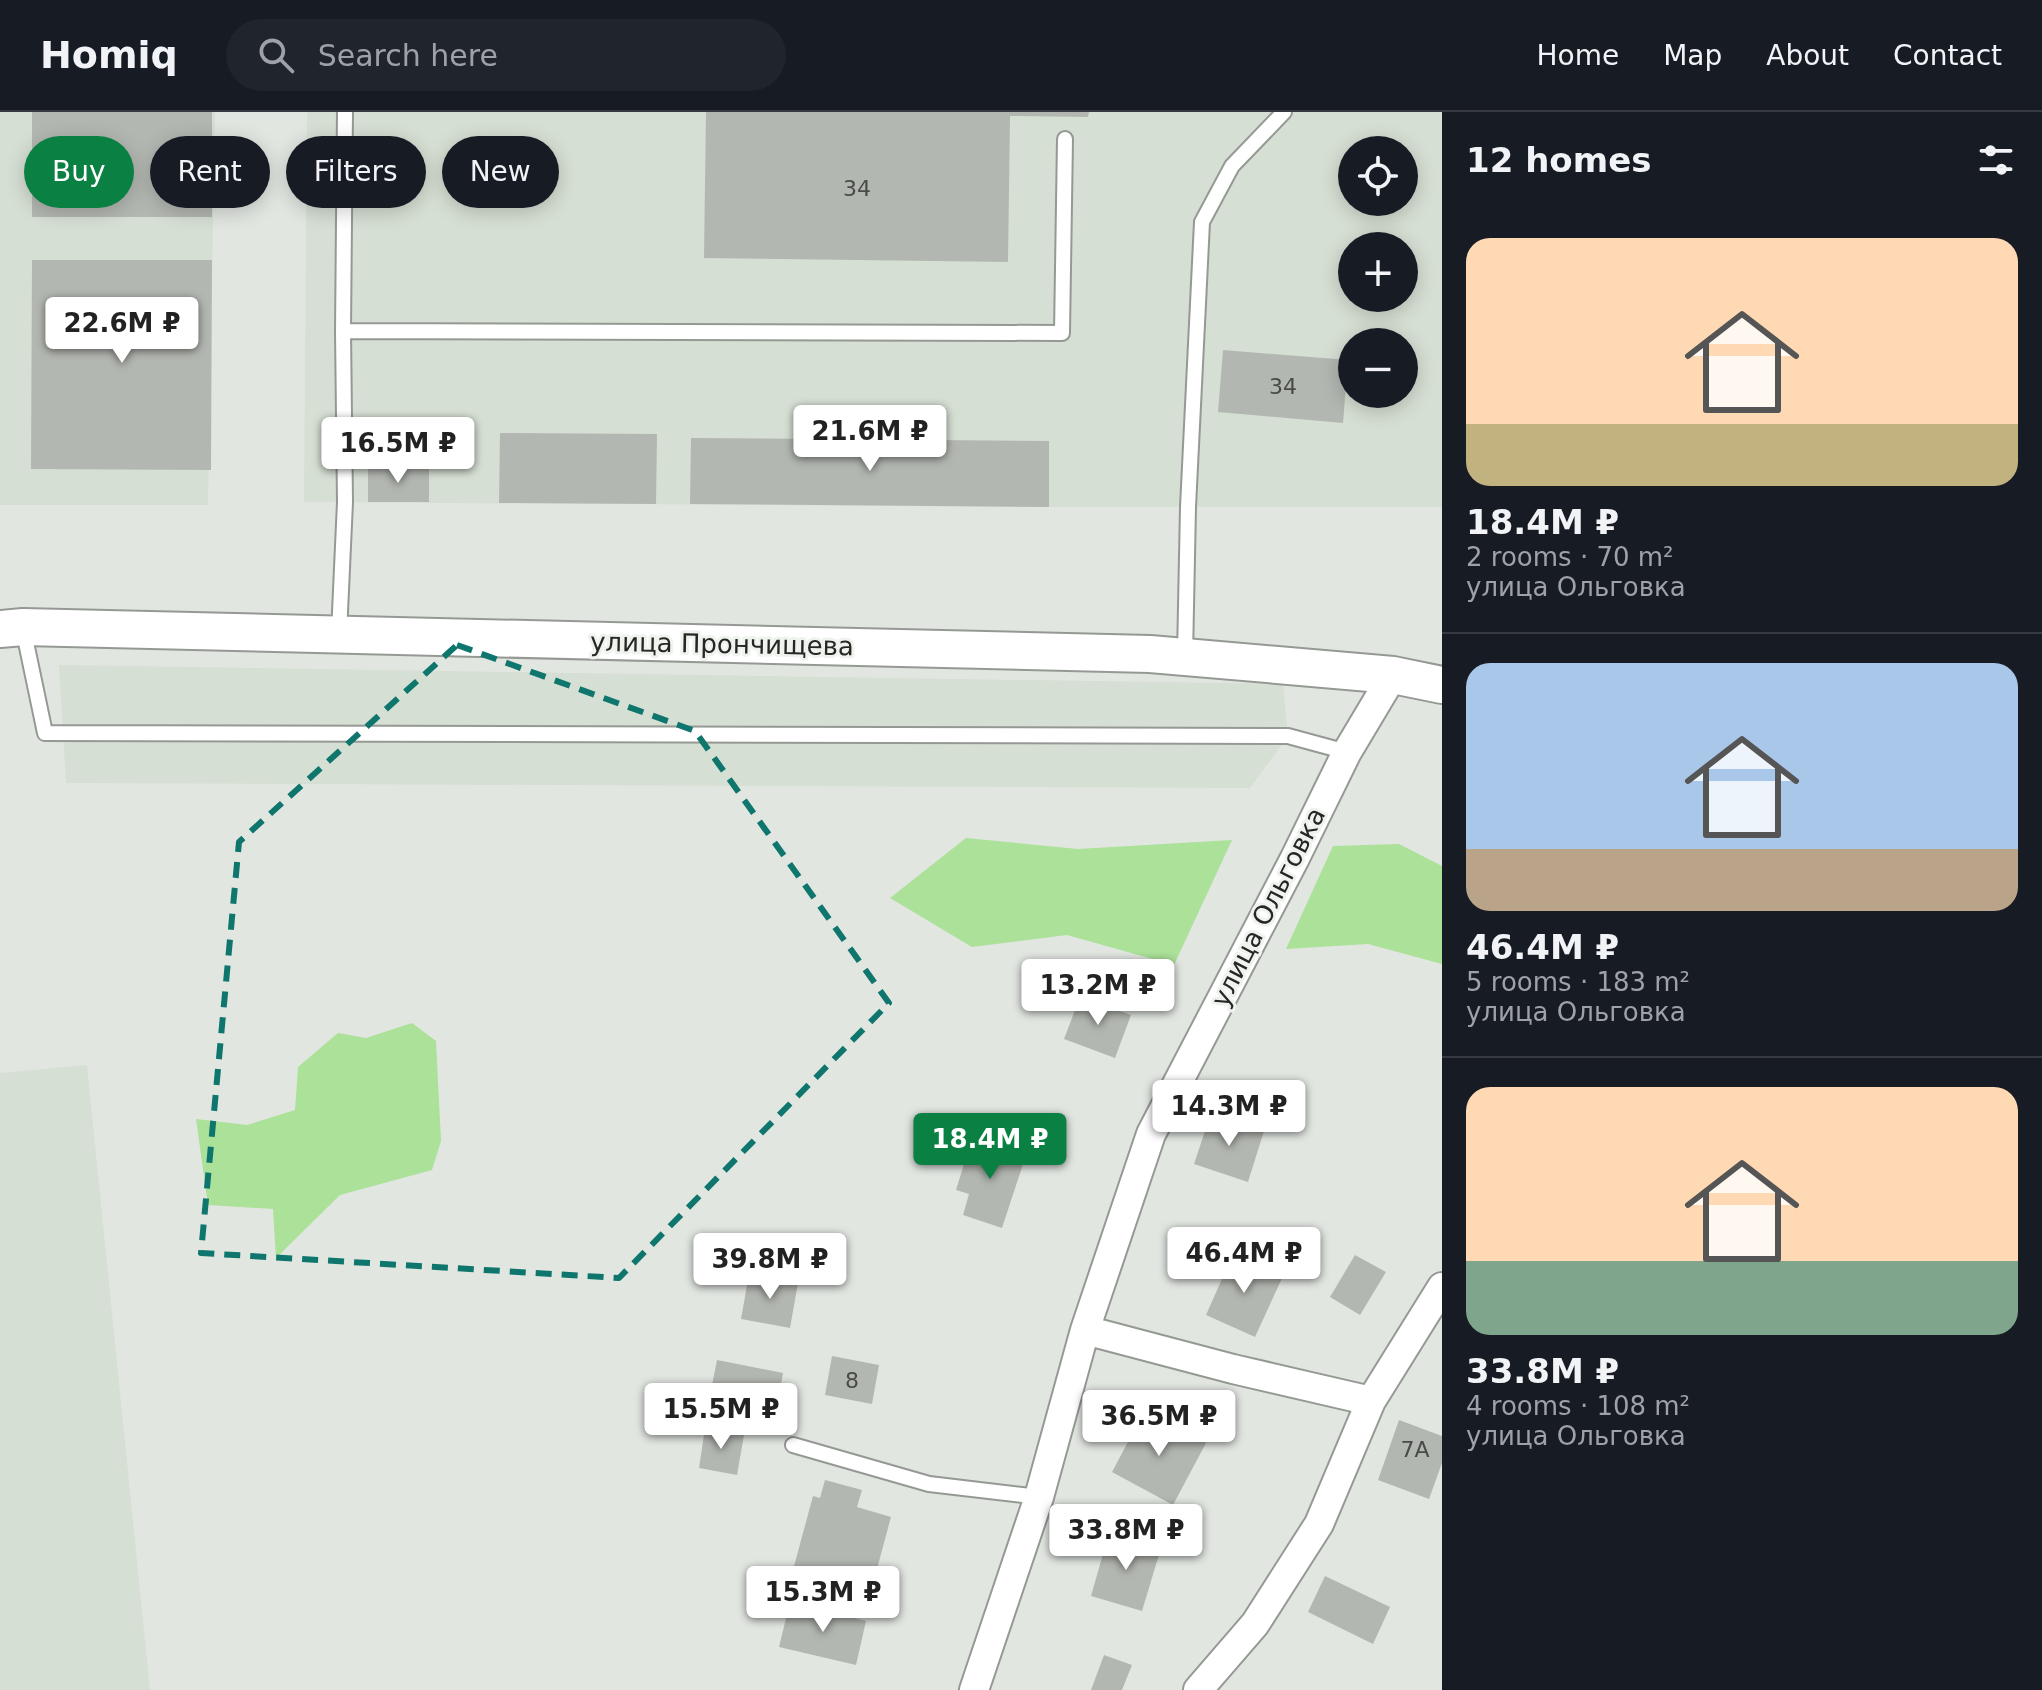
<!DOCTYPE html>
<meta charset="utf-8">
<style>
body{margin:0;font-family:"DejaVu Sans",sans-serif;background:#20242c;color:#f1f3f6;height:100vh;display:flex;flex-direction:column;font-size:30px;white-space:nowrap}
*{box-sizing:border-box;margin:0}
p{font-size:26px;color:#9ea1a6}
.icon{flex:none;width:44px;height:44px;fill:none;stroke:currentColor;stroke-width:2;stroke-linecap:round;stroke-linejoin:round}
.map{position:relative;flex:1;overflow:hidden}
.drawer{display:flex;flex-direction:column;background:#171b24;width:600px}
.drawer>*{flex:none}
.hud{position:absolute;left:24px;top:24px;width:760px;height:72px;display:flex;gap:16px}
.controls{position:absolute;left:1338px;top:24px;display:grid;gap:16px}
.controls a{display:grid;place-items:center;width:80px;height:80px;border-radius:50%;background:#171b24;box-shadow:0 4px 20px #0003;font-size:40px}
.price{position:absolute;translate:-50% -68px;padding:0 18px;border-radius:8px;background:#fff;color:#222;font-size:26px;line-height:52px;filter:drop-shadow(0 2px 4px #0008)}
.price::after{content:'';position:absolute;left:50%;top:48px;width:24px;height:18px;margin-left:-12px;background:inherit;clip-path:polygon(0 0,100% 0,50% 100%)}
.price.active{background:#0b8043;color:#fff}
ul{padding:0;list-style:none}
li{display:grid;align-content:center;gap:16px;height:424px;padding:0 24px}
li+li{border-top:2px solid #363941}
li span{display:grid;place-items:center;height:248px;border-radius:24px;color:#555}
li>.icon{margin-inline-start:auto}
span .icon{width:144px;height:144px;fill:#fffc;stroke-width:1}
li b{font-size:34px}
h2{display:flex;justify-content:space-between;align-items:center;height:96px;padding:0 24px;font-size:34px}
.tag{padding:0 28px;border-radius:36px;background:#171b24;box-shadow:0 4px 20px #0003;font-size:28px;line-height:72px}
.tag.active{background:#0b8043;color:#fff}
header{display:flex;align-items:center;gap:48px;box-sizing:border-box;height:112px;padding:0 40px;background:#171b24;border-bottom:2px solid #363941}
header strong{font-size:38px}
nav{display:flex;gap:44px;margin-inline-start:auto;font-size:28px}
.search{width:560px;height:72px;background:#20242c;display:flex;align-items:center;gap:20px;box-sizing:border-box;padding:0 28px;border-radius:44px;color:#9ea1a6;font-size:30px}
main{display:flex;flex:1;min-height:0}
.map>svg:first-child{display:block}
.built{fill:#d6dfd3;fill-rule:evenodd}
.green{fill:#abe198}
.building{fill:#b3b7b1}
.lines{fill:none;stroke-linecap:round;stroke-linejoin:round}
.service-casing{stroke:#959994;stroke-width:18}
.minor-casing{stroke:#959994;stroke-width:32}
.tertiary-casing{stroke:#959994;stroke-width:40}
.service{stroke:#fff;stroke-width:14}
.minor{stroke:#fff;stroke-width:28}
.tertiary{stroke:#fff;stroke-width:36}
.marked{fill:none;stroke:#0f766e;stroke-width:6;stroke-dasharray:16 10;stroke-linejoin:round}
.labels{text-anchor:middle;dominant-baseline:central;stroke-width:6;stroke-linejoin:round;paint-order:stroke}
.number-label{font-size:22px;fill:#494b48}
.street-label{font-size:26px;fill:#262725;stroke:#eff3ee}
</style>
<header>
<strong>Homiq</strong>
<div class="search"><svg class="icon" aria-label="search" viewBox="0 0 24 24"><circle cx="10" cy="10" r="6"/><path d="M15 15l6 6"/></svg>Search here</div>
<nav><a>Home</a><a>Map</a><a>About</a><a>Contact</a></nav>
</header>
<main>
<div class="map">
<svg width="1442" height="1578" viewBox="0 0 1442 1578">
<rect width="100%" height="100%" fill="#e2e6e1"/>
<path class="built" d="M0,0H215L208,393H0Z
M307,0H1442V395H1049L304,390ZM1352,38H1404V90H1352ZM1352,134H1404V186H1352ZM1352,230H1404V282H1352Z
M59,553L1283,572L1288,624L1250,676L66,671Z
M87,953L150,1578H0V961Z"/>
<path class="green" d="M966,726L1078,737L1232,728L1174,853L1067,823L972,835L890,786Z
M1399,732L1442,754V852L1368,832L1286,837L1333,734Z
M412,911L436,929L441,1029L432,1058L340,1083L276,1146L273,1097L208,1093L196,1007L247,1013L295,998L298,955L338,921L366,926Z"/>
<path class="building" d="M32,0H212V105H32Z
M706,0H1089L1088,5L1010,4L1008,150L704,146Z
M32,148H212L211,358L31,357Z
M1223,238L1348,248L1343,311L1218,300Z
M500,321L657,322L656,392L499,391Z
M691,326L1049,329V395L690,392Z
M368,355L429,356V390H368Z
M1080,885L1131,903L1115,946L1064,927Z
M1211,1001L1264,1019L1248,1070L1194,1052Z
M972,1026L1026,1043L1002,1116L963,1103L969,1082L956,1078Z
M1233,1142L1283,1164L1255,1225L1206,1203Z
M1355,1143L1386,1160L1360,1203L1330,1185Z
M749,1162L798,1171L790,1216L741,1207Z
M832,1244L879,1253L872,1292L825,1283Z
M717,1248L783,1261L777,1296L710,1283Z
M1145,1298L1206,1331L1173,1393L1112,1360Z
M1399,1308L1442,1324V1351L1429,1387L1378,1368Z
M705,1316L744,1323L737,1363L699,1356Z
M825,1368L862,1378L857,1395L891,1405L871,1479L793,1458L813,1384L820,1386Z
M1109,1421L1161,1436L1142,1499L1091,1484Z
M1325,1464L1390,1495L1373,1532L1308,1500Z
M790,1490L866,1509L856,1553L779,1535Z
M1104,1543L1132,1553L1122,1578H1091Z"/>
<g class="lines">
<g class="service-casing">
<path id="service" d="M343,219L1062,221L1065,27
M23,516L45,621L1288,624L1347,640
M339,522L345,390L343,219L345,0
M1185,544L1188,395L1202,110L1232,54L1284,0
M793,1333L929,1372L1039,1385"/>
</g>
<g class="minor-casing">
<path id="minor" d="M1085,1218L1233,1257L1371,1289
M974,1578L1039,1385L1085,1218L1151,1022L1295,746L1347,640L1393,563
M1198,1578L1255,1512L1319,1412L1371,1289L1442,1175"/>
</g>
<g class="tertiary-casing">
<path id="tertiary" d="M0,517L23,515L1150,542L1393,563L1442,573"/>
</g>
<use href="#service" class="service"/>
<use href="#minor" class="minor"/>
<use href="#tertiary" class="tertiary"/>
</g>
<path class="marked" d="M457,533L695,619L889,891L619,1166L201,1141L239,730Z"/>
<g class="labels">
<g class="number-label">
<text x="857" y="76">34</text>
<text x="1283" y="274">34</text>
<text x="852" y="1268">8</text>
<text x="1415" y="1337">7А</text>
</g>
<g class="street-label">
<text transform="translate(722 532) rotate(1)">улица Прончищева</text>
<text transform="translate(1268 795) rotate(-63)">улица Ольговка</text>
</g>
</g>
</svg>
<div class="controls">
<a><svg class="icon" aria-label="locate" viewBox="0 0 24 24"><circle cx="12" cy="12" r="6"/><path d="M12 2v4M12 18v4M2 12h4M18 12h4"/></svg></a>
<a>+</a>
<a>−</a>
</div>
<b class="price" style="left:122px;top:253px">22.6M ₽</b>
<b class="price" style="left:870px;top:361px">21.6M ₽</b>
<b class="price" style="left:398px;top:373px">16.5M ₽</b>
<b class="price" style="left:1098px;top:915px">13.2M ₽</b>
<b class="price" style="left:1229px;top:1036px">14.3M ₽</b>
<b class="price active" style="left:990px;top:1069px">18.4M ₽</b>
<b class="price" style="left:1244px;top:1183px">46.4M ₽</b>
<b class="price" style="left:770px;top:1189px">39.8M ₽</b>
<b class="price" style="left:721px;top:1339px">15.5M ₽</b>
<b class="price" style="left:1159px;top:1346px">36.5M ₽</b>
<b class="price" style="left:1126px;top:1460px">33.8M ₽</b>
<b class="price" style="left:823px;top:1522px">15.3M ₽</b>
<div class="hud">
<a class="tag active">Buy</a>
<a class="tag">Rent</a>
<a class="tag">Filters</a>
<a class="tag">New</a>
</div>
</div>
<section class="drawer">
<h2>12 homes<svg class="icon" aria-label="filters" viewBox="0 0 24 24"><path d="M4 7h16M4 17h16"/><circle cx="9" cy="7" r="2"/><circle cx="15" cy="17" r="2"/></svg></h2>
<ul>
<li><span style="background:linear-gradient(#ffd9b3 75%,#c2b280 0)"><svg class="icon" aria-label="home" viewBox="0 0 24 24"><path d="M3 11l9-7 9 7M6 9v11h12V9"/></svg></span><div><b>18.4M ₽</b><p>2 rooms · 70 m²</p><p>улица Ольговка</p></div></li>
<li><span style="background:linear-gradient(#a9c7e8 75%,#b9a48a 0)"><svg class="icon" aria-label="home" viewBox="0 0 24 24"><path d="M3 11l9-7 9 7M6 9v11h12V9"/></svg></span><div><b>46.4M ₽</b><p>5 rooms · 183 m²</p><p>улица Ольговка</p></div></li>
<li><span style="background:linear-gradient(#ffd9b3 70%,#7fa58c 0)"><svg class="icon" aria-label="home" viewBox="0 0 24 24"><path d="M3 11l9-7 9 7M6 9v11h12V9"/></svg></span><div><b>33.8M ₽</b><p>4 rooms · 108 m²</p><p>улица Ольговка</p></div></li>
</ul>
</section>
</main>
